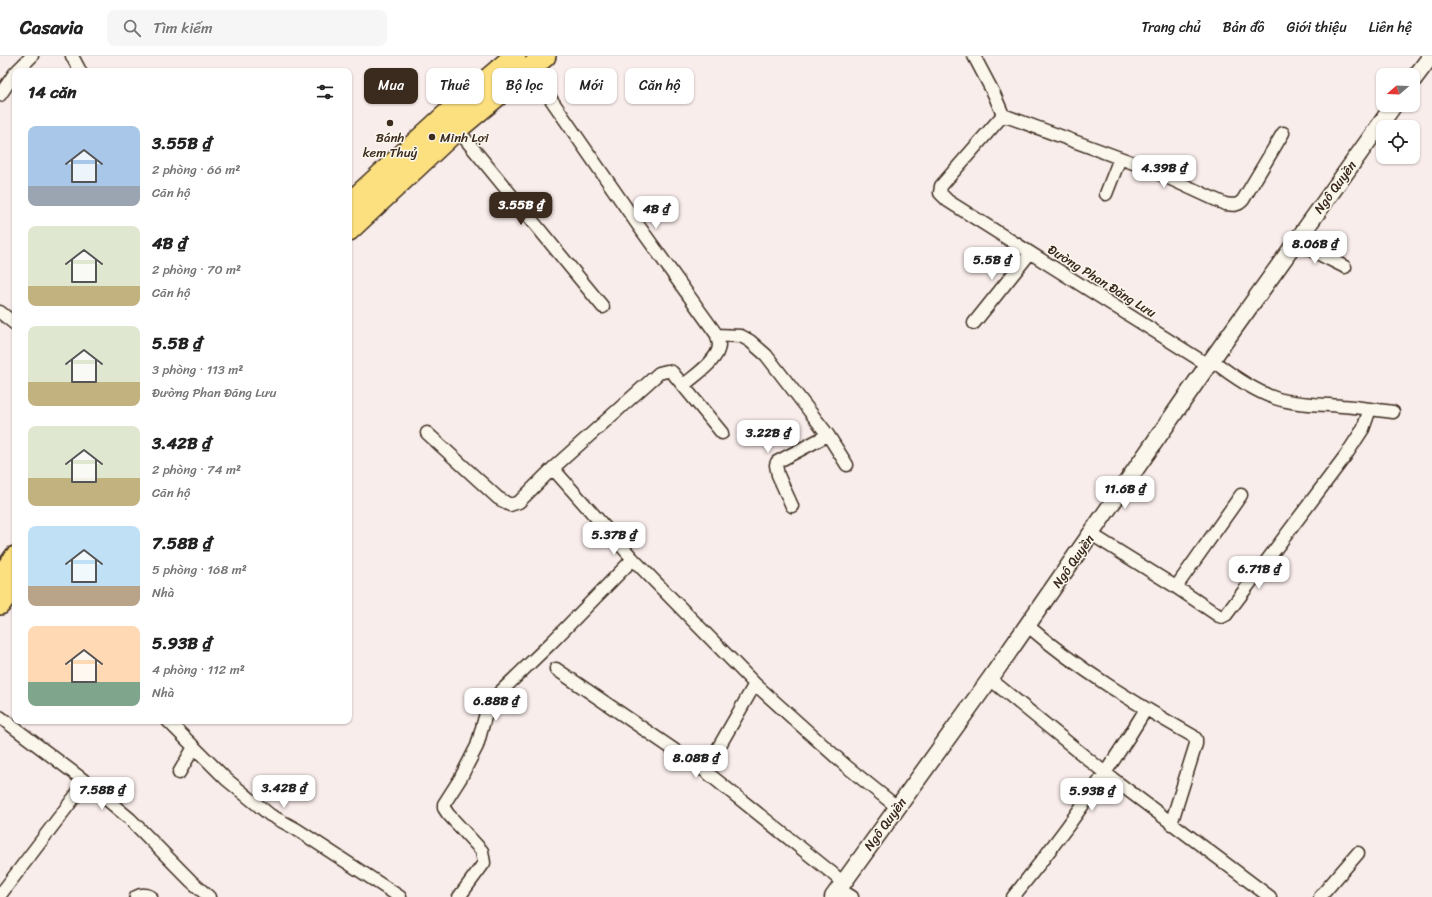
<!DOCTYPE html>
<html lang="vi">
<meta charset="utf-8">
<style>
body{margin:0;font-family:Sriracha,sans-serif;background:#f6f6f6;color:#222;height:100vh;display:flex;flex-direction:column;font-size:15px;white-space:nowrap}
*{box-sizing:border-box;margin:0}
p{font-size:13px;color:#767676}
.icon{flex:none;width:22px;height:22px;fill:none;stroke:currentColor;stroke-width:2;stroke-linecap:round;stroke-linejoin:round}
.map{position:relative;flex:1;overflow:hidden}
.details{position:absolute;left:12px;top:12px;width:340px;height:656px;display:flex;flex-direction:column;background:#fff;border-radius:8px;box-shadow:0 1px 3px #0004}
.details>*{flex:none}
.banner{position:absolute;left:364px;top:12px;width:380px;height:36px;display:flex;gap:8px}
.needle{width:26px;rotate:251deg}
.tools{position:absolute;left:1376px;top:12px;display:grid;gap:8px}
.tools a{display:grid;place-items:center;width:44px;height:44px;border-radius:8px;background:#fff;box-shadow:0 1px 3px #0004;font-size:20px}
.price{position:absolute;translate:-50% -34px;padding:0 9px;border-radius:8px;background:#fff;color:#222;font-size:13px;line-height:26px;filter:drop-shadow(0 1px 2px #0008)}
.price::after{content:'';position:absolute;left:50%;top:24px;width:12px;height:9px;margin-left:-6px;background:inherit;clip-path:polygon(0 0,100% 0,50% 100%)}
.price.active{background:#3b2a1e;color:#fff}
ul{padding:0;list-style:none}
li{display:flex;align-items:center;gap:12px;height:100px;padding:0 16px}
li span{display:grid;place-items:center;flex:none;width:112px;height:80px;border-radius:8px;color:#555}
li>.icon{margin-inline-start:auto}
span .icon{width:48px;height:48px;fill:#fffc;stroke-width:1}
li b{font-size:17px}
h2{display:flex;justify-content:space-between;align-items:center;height:48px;padding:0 16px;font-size:17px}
.chip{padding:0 14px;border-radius:8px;background:#fff;box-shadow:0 1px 3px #0004;font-size:14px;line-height:36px}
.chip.active{background:#3b2a1e;color:#fff}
header{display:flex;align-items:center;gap:24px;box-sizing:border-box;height:56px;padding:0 20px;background:#fff;border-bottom:1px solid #e0e0e0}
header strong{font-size:19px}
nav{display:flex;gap:22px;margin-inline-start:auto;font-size:14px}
.search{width:280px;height:36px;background:#f6f6f6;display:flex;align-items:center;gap:10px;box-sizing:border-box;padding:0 14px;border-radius:8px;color:#767676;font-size:15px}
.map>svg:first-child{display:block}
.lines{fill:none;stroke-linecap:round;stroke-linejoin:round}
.street-casing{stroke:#3b2a1e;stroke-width:15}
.secondary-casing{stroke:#3b2a1e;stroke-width:19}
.highway-casing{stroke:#3b2a1e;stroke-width:24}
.street{stroke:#fbf7ec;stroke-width:12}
.secondary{stroke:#fbf7ec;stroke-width:16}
.highway{stroke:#fce080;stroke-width:21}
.poi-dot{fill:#3b2a1e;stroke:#fbf7ec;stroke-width:1.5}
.labels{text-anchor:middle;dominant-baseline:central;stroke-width:3;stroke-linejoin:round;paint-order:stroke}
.poi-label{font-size:13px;fill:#3b2a1e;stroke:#fbf7ec}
.street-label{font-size:13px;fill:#3b2a1e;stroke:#fbf7ec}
</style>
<header>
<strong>Casavia</strong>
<div class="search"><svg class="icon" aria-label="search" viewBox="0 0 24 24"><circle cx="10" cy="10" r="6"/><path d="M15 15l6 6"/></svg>Tìm kiếm</div>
<nav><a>Trang chủ</a><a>Bản đồ</a><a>Giới thiệu</a><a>Liên hệ</a></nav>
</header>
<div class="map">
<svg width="1432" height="841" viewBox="0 0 1432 841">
<rect width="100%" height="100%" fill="#f9edeb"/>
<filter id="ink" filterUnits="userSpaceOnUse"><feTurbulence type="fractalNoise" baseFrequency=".025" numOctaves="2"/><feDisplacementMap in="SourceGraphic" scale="8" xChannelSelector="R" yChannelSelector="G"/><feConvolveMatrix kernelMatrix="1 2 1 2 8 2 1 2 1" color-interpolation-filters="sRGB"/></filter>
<g filter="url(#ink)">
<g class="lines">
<g class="street-casing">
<path id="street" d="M72,0L80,15
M974,0L994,38L1003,59L941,130L940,137L948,145L1208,309
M530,13L638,169L717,279C717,282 719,286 719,289C719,304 694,320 684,329
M17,15L32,0
M0,39L15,17
M1003,59L1147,112L1225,148C1233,149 1238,150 1243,144L1283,77
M457,73L603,251
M1106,138L1120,102
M1295,186L1345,211
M0,256L15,268
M974,267L1030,197
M717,279L741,280L750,285L766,299L828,379L847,409
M1212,304C1231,319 1252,334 1275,342C1296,349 1320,348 1342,350C1359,351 1376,354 1393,356
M427,377L498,442L510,449L519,446L552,413
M722,377L672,316L667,315L659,317L552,413L556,416L633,503L755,628L846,710L897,751
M792,450L778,419L776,409L777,406L828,379
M1091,478L1176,531L1219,560L1222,561L1226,559L1346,399L1363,373L1370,353
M1176,531L1241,439
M1028,570C1079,614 1135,647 1193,680L1196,683V688L1171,768
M556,613L705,715L832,817L843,827
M990,623L1105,717L1270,841
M0,661L86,726L130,763L191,825L209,841
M168,665L226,723L270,759L296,773L400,841
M705,715L755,628
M179,717L194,691
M839,833L852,841
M0,839L86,726
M136,841C141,838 146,838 151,841
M459,841L484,807L482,795L448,758L444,752V748L460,723L477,690L488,650L493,643L552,586L633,503
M1013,841C1061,782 1106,719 1146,653
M1320,841L1358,797"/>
</g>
<g class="secondary-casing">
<path id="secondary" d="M1413,24L1431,0
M833,841L990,623L1208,309L1394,49"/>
</g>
<g class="highway-casing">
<path id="highway" d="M349,148L444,61L515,0
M349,174L457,73L545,0
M0,522L15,501
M0,548L15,527"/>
</g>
<use href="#street" class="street"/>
<use href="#secondary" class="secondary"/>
<use href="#highway" class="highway"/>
</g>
</g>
<g class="poi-dot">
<circle cx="390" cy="67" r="4"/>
<circle cx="432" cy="81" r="4"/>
</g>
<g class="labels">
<g class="poi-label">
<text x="390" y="81">Bánh<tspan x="390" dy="15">kem Thuỷ</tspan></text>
<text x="440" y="81" text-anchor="start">Minh Lợi</text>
</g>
<g class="street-label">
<text transform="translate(1335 131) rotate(-54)">Ngô Quyền</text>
<text transform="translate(1102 225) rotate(32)">Đường Phan Đăng Lưu</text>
<text transform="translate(1073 505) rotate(-55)">Ngô Quyền</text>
<text transform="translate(885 768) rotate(-54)">Ngô Quyền</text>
</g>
</g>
</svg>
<div class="tools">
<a><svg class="needle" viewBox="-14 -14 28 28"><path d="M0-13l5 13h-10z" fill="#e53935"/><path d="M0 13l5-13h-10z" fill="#767676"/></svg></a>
<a><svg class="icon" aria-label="locate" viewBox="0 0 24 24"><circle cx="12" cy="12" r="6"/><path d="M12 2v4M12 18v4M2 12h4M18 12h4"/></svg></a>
</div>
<b class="price" style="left:1164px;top:133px">4.39B ₫</b>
<b class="price active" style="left:521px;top:170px">3.55B ₫</b>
<b class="price" style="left:656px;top:174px">4B ₫</b>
<b class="price" style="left:1315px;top:209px">8.06B ₫</b>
<b class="price" style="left:992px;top:225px">5.5B ₫</b>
<b class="price" style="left:768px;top:398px">3.22B ₫</b>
<b class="price" style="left:1125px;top:454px">11.6B ₫</b>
<b class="price" style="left:614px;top:500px">5.37B ₫</b>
<b class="price" style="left:1259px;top:534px">6.71B ₫</b>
<b class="price" style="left:496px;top:666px">6.88B ₫</b>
<b class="price" style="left:696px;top:723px">8.08B ₫</b>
<b class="price" style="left:284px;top:753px">3.42B ₫</b>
<b class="price" style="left:102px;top:755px">7.58B ₫</b>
<b class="price" style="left:1092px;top:756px">5.93B ₫</b>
<div class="banner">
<a class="chip active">Mua</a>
<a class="chip">Thuê</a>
<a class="chip">Bộ lọc</a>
<a class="chip">Mới</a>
<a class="chip">Căn hộ</a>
</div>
<section class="details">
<h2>14 căn<svg class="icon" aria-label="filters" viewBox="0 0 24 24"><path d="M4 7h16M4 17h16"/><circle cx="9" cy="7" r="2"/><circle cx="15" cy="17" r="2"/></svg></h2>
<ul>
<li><span style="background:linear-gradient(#a9c7e8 75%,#9aa5b1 0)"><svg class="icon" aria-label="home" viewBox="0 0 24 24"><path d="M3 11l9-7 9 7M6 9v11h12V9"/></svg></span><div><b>3.55B ₫</b><p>2 phòng · 66 m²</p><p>Căn hộ</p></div></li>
<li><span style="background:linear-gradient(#dfe7d0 75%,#c2b280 0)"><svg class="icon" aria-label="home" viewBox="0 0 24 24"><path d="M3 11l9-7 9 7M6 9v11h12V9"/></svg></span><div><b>4B ₫</b><p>2 phòng · 70 m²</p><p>Căn hộ</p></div></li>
<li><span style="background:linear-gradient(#dfe7d0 70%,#c2b280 0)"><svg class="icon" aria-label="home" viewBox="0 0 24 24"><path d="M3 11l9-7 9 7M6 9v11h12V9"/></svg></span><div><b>5.5B ₫</b><p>3 phòng · 113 m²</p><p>Đường Phan Đăng Lưu</p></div></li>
<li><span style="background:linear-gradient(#dfe7d0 65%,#c2b280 0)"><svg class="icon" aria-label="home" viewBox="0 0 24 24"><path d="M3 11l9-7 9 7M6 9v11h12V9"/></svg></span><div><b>3.42B ₫</b><p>2 phòng · 74 m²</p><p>Căn hộ</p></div></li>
<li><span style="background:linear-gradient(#bfe0f5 75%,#b9a48a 0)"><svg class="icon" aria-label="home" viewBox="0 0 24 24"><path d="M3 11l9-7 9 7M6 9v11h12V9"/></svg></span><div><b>7.58B ₫</b><p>5 phòng · 168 m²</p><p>Nhà</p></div></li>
<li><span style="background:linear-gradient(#ffd9b3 70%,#7fa58c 0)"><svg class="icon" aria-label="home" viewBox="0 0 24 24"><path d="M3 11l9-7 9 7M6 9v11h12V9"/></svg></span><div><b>5.93B ₫</b><p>4 phòng · 112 m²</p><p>Nhà</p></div></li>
</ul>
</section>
</div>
